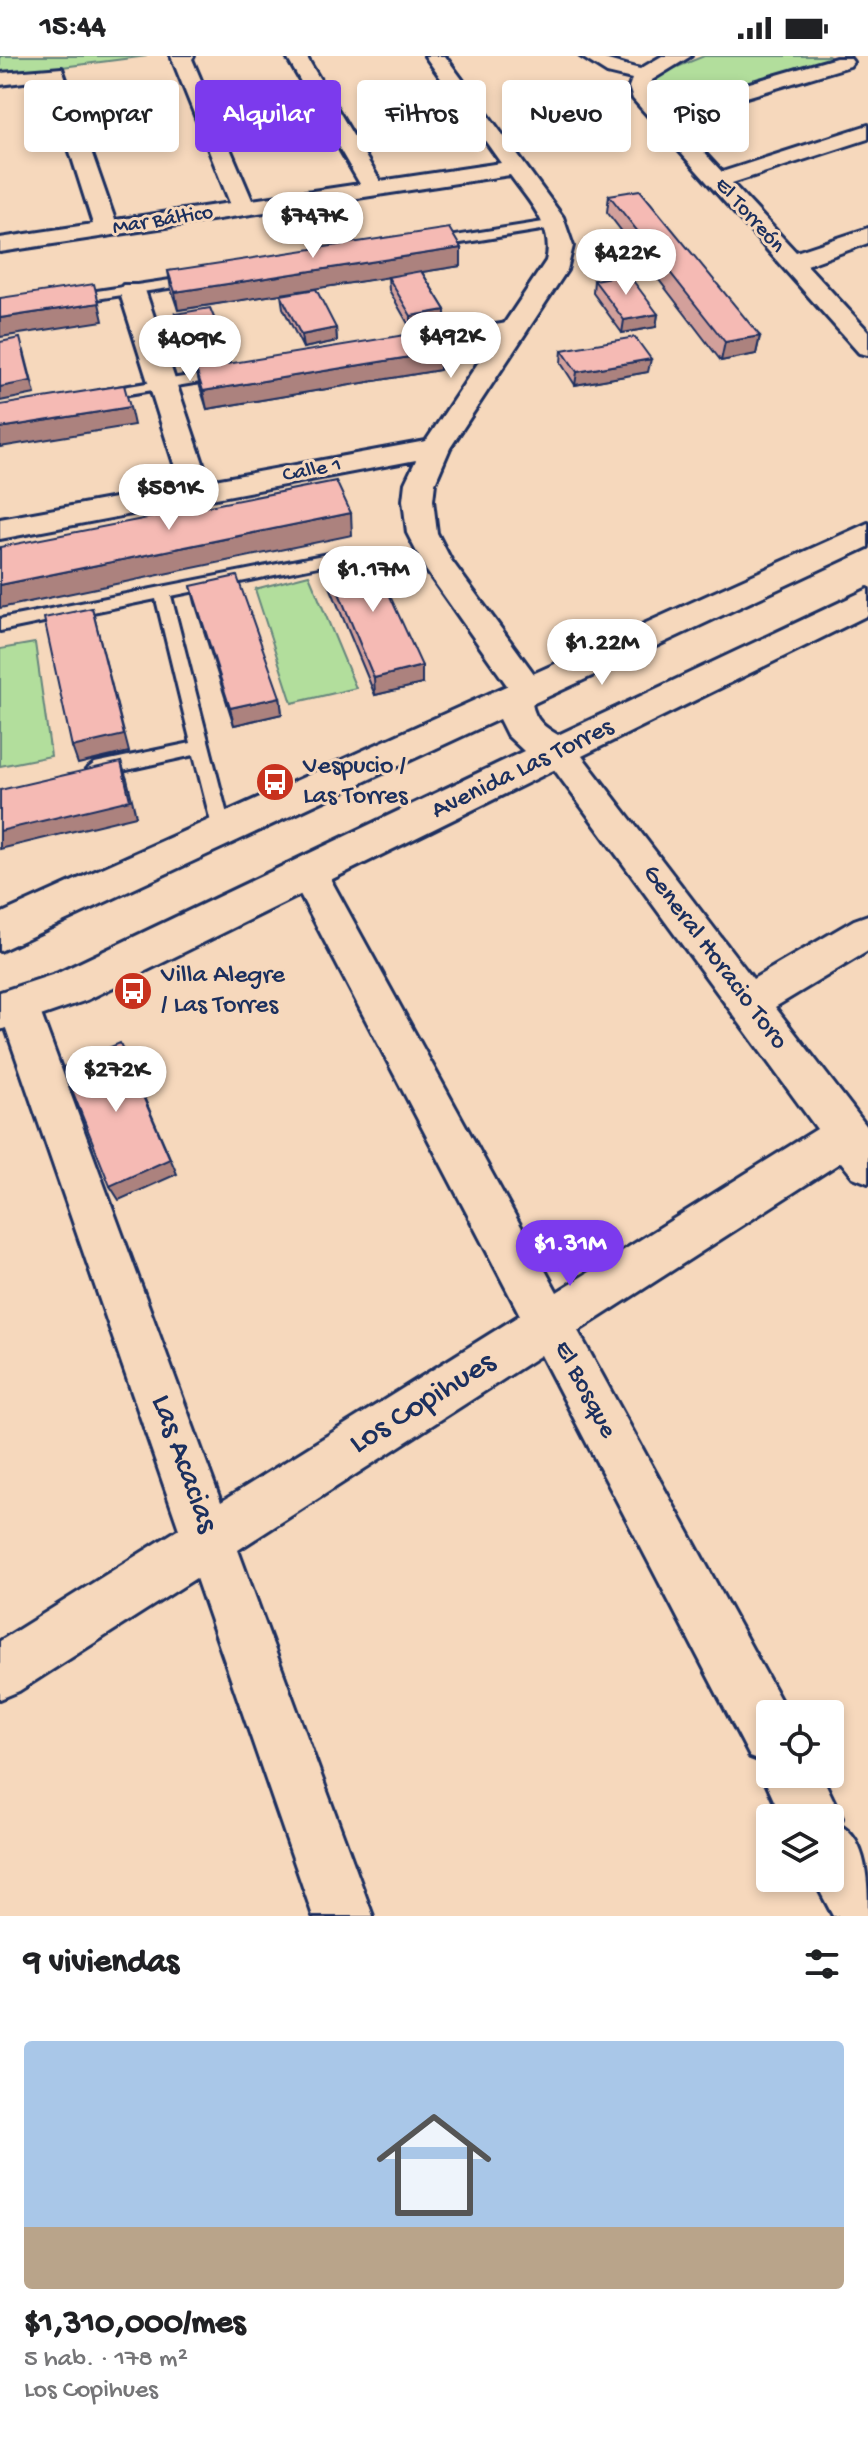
<!DOCTYPE html>
<html lang="es">
<meta charset="utf-8">
<style>
body{margin:0;font-family:"Gochi Hand",sans-serif;background:#f2f2f2;color:#202124;height:100vh;display:flex;flex-direction:column;font-size:30px;white-space:nowrap}
*{box-sizing:border-box;margin:0}
p{font-size:26px;color:#757577}
.icon{flex:none;width:44px;height:44px;fill:none;stroke:currentColor;stroke-width:2;stroke-linecap:round;stroke-linejoin:round}
.map{position:relative;height:1860px;overflow:hidden}
.drawer{display:flex;flex-direction:column;background:#fff;flex:1}
.drawer>*{flex:none}
.guide{position:absolute;left:24px;top:24px;width:820px;height:72px;display:flex;gap:16px}
.controls{position:absolute;left:756px;top:1644px;display:grid;gap:16px}
.controls a{display:grid;place-items:center;width:88px;height:88px;border-radius:8px;background:#fff;box-shadow:0 4px 12px #0003;font-size:40px}
.price{position:absolute;translate:-50% -68px;padding:0 18px;border-radius:28px;background:#fff;color:#222;font-size:26px;line-height:52px;filter:drop-shadow(0 2px 4px #0008)}
.price::after{content:'';position:absolute;left:50%;top:48px;width:24px;height:18px;margin-left:-12px;background:inherit;clip-path:polygon(0 0,100% 0,50% 100%)}
.price.selected{background:#7c3aed;color:#fff}
ul{padding:0;list-style:none}
li{display:grid;align-content:center;gap:16px;height:424px;padding:0 24px}
li span{display:grid;place-items:center;height:248px;border-radius:8px;color:#555}
li>.icon{margin-inline-start:auto}
span .icon{width:144px;height:144px;fill:#fffc;stroke-width:1}
li b{font-size:34px}
h2{display:flex;justify-content:space-between;align-items:center;height:96px;padding:0 24px;font-size:34px}
.tag{padding:0 28px;border-radius:8px;background:#fff;box-shadow:0 4px 12px #0003;font-size:28px;line-height:72px}
.tag.selected{background:#7c3aed;color:#fff}
.status{display:flex;justify-content:space-between;align-items:center;height:56px;padding:0 40px;background:#fff;direction:ltr}
.status svg{height:22px;fill:currentColor}
.map>svg:first-child{display:block}
.green{fill:#b2de9c;stroke:#66867d;stroke-width:2}
.lines{fill:none;stroke-linecap:round;stroke-linejoin:round}
.service-casing{stroke:#1b2f5e;stroke-width:6}
.minor-casing{stroke:#1b2f5e;stroke-width:6}
.secondary-casing{stroke:#1b2f5e;stroke-width:6}
.service{fill:#f6d8bc;fill-rule:evenodd}
.minor{fill:#f6d8bc;fill-rule:evenodd}
.secondary{fill:#f6d8bc;fill-rule:evenodd}
.wall{fill:#d3a09b;stroke:#1b2f5e;stroke-width:2}
.shaded-wall{fill:#ac827e;stroke:#1b2f5e;stroke-width:2}
.building{fill:#f5bab4;stroke:#1b2f5e;stroke-width:2}
.labels{text-anchor:middle;dominant-baseline:central;stroke-width:6;stroke-linejoin:round;paint-order:stroke}
.far-street-label{font-size:22px;fill:#1b2f5e;stroke:#f6d8bc}
.poi-label{font-size:26px;fill:#1b2f5e;stroke:#f6d8bc;text-anchor:start}
.street-label{font-size:26px;fill:#1b2f5e;stroke:#f6d8bc}
.near-street-label{font-size:32px;fill:#1b2f5e;stroke:#f6d8bc}
</style>
<div class="status"><b>15:44</b><svg viewBox="0 0 49 12"><path d="M0 12V9h3v3zM5 12V6h3v6zM10 12V3h3v9zM15 12V0h3v12zM26 1h20v11H26zM47 4h2v5h-2z"/></svg></div>
<div class="map">
<svg width="868" height="1860" viewBox="0 0 868 1860">
<rect width="100%" height="100%" fill="#f6d8bc"/>
<filter id="ink" filterUnits="userSpaceOnUse"><feTurbulence type="fractalNoise" baseFrequency=".0125" numOctaves="2"/><feDisplacementMap in="SourceGraphic" scale="16" xChannelSelector="R" yChannelSelector="G"/><feConvolveMatrix kernelMatrix="1 2 1 2 8 2 1 2 1" color-interpolation-filters="sRGB"/></filter>
<g filter="url(#ink)">
<path class="green" d="M0,0H147L0,19Z
M704,0H828L834,4L671,52L652,33L653,21Z
M309,519L356,632L292,647L255,533Z
M35,587L51,700L0,710V593Z"/>
<g class="lines">
<g class="service-casing">
<path id="service" d="M556,164L562,168L560,171L430,192L424,188L430,184Z
M197,220L203,224L201,227L70,247L64,243L70,239Z
M519,265L525,269L524,272L406,292L399,288L406,284Z
M225,314L232,318L230,321L99,343L92,339L99,335Z
M343,495L348,496V504L171,540L231,774L222,781L213,774L194,699L95,721L86,714L95,707L191,687L156,543L0,575V563Z"/>
</g>
<g class="minor-casing">
<path id="minor" d="M171,0H194L192,3L252,144L360,128L286,0H306L380,125L501,107L425,0H445L563,161L573,190L567,214L450,392L435,427L433,444L437,477L451,504L540,626L545,634L540,642L528,646L516,642L426,514L407,477L403,444L405,427L416,404L0,483V463L181,430L119,234L123,229H141L145,234L209,425L426,385L546,205C555,171 528,144 510,119L0,196V182L93,168L47,23L0,29V17L62,12L115,164L230,147Z
M580,0C603,0 618,8 640,13L662,0H691L652,24L650,38L663,52L836,2H850L853,6L850,10L673,63L722,116L868,69V83L732,127L796,196L868,172V187L807,209L868,275V299L859,297L633,43L629,31L632,23L607,17Z
M560,683L572,687L753,923L854,864L868,859V895L775,951L868,1072V1127L853,1121L841,1106L578,1275L788,1658H770V1718H821L842,1762L839,1769C868,1783 868,1829 868,1860H833L813,1822H830V1762H782L762,1718L766,1707L750,1701L541,1299L238,1494L373,1860H313L196,1522L19,1635L0,1643V1585L179,1473L1,958L7,946L21,941L35,946L41,958L221,1446L520,1259L289,817L295,806L308,802L321,806L557,1236L817,1073L548,705L543,696L548,687Z"/>
</g>
<g class="secondary-casing">
<path id="secondary" d="M868,467V491L532,648C535,664 544,671 558,679L868,533V559L87,944L0,974V936L58,917L524,695L507,679L499,663L0,895V858Z"/>
</g>
<use href="#service" class="service"/>
<use href="#minor" class="minor"/>
<use href="#secondary" class="secondary"/>
</g>
<path class="wall" d="M609,139L760,280L756,298L721,305L607,156Z
M461,192V210L422,216L445,254V266L411,273L389,234L388,221L394,220L178,254L171,233L168,215Z
M594,224L658,258L656,271L622,277L593,237Z
M281,239L336,272L337,285L303,292L283,252Z
M175,258L229,306L194,312L177,271Z
M562,294L648,316L575,329L561,307Z
M440,296V314L207,353L200,331L196,313Z
M325,503L422,628L375,639L326,521Z
M191,530L280,641L282,658L234,669L195,547Z"/>
<path class="shaded-wall" d="M461,192V210L178,254L175,236Z
M99,247L103,265L0,281V262Z
M445,254V266L411,273V260Z
M658,258L656,271L622,277L624,264Z
M336,272L337,285L303,292L301,279Z
M760,280L756,298L721,305L725,286Z
M227,293L229,306L194,312L191,299Z
M24,295L35,338L0,345V331Z
M440,296V314L207,353L203,335Z
M651,303L648,316L575,329L577,316Z
M130,351L134,369L0,391V372Z
M351,457L352,479L0,552V529Z
M92,552L129,696L78,708L72,691Z
M422,610V628L375,639L374,622Z
M280,641L282,658L234,669L230,652Z
M121,706L127,723L136,760L0,793V775Z
M128,1004L177,1118L119,1144L110,1130Z"/>
<path class="building" d="M640,134L760,280L725,286L609,139Z
M449,172L461,192L175,236L168,215Z
M421,215L445,254L411,260L388,221Z
M628,218L658,258L624,264L594,224Z
M94,228L99,247L0,262V242Z
M316,233L336,272L301,279L281,239Z
M210,252L227,293L191,299L175,258Z
M429,275L440,296L203,335L196,313Z
M635,281L651,303L577,316L562,294Z
M20,282L31,325L0,331V286Z
M124,329L130,351L0,372V349Z
M336,425L351,457L0,529V491Z
M369,494L422,610L374,622L325,503Z
M237,520L280,641L230,652L191,530Z
M92,552L124,679L72,691L44,562Z
M121,706L130,744L0,775V734Z
M120,987L170,1103L110,1130L63,1011Z"/>
</g>
<defs>
<g id="bus-disc" transform="scale(2)"><circle r="9.5" fill="#c8321e" stroke="#f6d8bc"/><path d="M-5-6H5V4H4V6H2V4H-2V6H-4V4H-5ZM-3.5-4V0h7V-4ZM-3.5 1.2v1.5H-2V1.2ZM2 1.2v1.5H3.5V1.2Z" fill="#fff"/></g>
</defs>
<g fill-rule="evenodd">
<use href="#bus-disc" x="275" y="726"/>
<use href="#bus-disc" x="133" y="935"/>
</g>
<g class="labels">
<g class="far-street-label">
<text transform="translate(749 160) rotate(48)">El Torreón</text>
<text transform="translate(163 165) rotate(-9)">Mar Báltico</text>
<text transform="translate(312 415) rotate(-11)">Calle 1</text>
</g>
<g class="poi-label">
<text x="303" y="711">Vespucio /<tspan x="303" dy="30">Las Torres</tspan></text>
<text x="161" y="920">Villa Alegre<tspan x="161" dy="30">/ Las Torres</tspan></text>
</g>
<g class="street-label">
<text transform="translate(523 714) rotate(-26)">Avenida Las Torres</text>
<text transform="translate(714 902) rotate(53)">General Horacio Toro</text>
<text transform="translate(584 1334) rotate(62)">El Bosque</text>
</g>
<g class="near-street-label">
<text transform="translate(423 1348) rotate(-32)">Los Copihues</text>
<text transform="translate(183 1408) rotate(70)">Las Acacias</text>
</g>
</g>
</svg>
<div class="controls">
<a><svg class="icon" aria-label="locate" viewBox="0 0 24 24"><circle cx="12" cy="12" r="6"/><path d="M12 2v4M12 18v4M2 12h4M18 12h4"/></svg></a>
<a><svg class="icon" aria-label="layers" viewBox="0 0 24 24"><path d="M12 4l9 5-9 5-9-5zM3 14l9 5 9-5"/></svg></a>
</div>
<b class="price" style="left:313px;top:204px">$747K</b>
<b class="price" style="left:626px;top:241px">$422K</b>
<b class="price" style="left:451px;top:324px">$492K</b>
<b class="price" style="left:190px;top:327px">$409K</b>
<b class="price" style="left:169px;top:476px">$581K</b>
<b class="price" style="left:373px;top:558px">$1.17M</b>
<b class="price" style="left:602px;top:631px">$1.22M</b>
<b class="price" style="left:116px;top:1058px">$272K</b>
<b class="price selected" style="left:570px;top:1232px">$1.31M</b>
<div class="guide">
<a class="tag">Comprar</a>
<a class="tag selected">Alquilar</a>
<a class="tag">Filtros</a>
<a class="tag">Nuevo</a>
<a class="tag">Piso</a>
</div>
</div>
<section class="drawer">
<h2>9 viviendas<svg class="icon" aria-label="filters" viewBox="0 0 24 24"><path d="M4 7h16M4 17h16"/><circle cx="9" cy="7" r="2"/><circle cx="15" cy="17" r="2"/></svg></h2>
<ul>
<li><span style="background:linear-gradient(#a9c7e8 75%,#b9a48a 0)"><svg class="icon" aria-label="home" viewBox="0 0 24 24"><path d="M3 11l9-7 9 7M6 9v11h12V9"/></svg></span><div><b>$1,310,000/mes</b><p>5 hab. · 178 m²</p><p>Los Copihues</p></div></li>
</ul>
</section>
